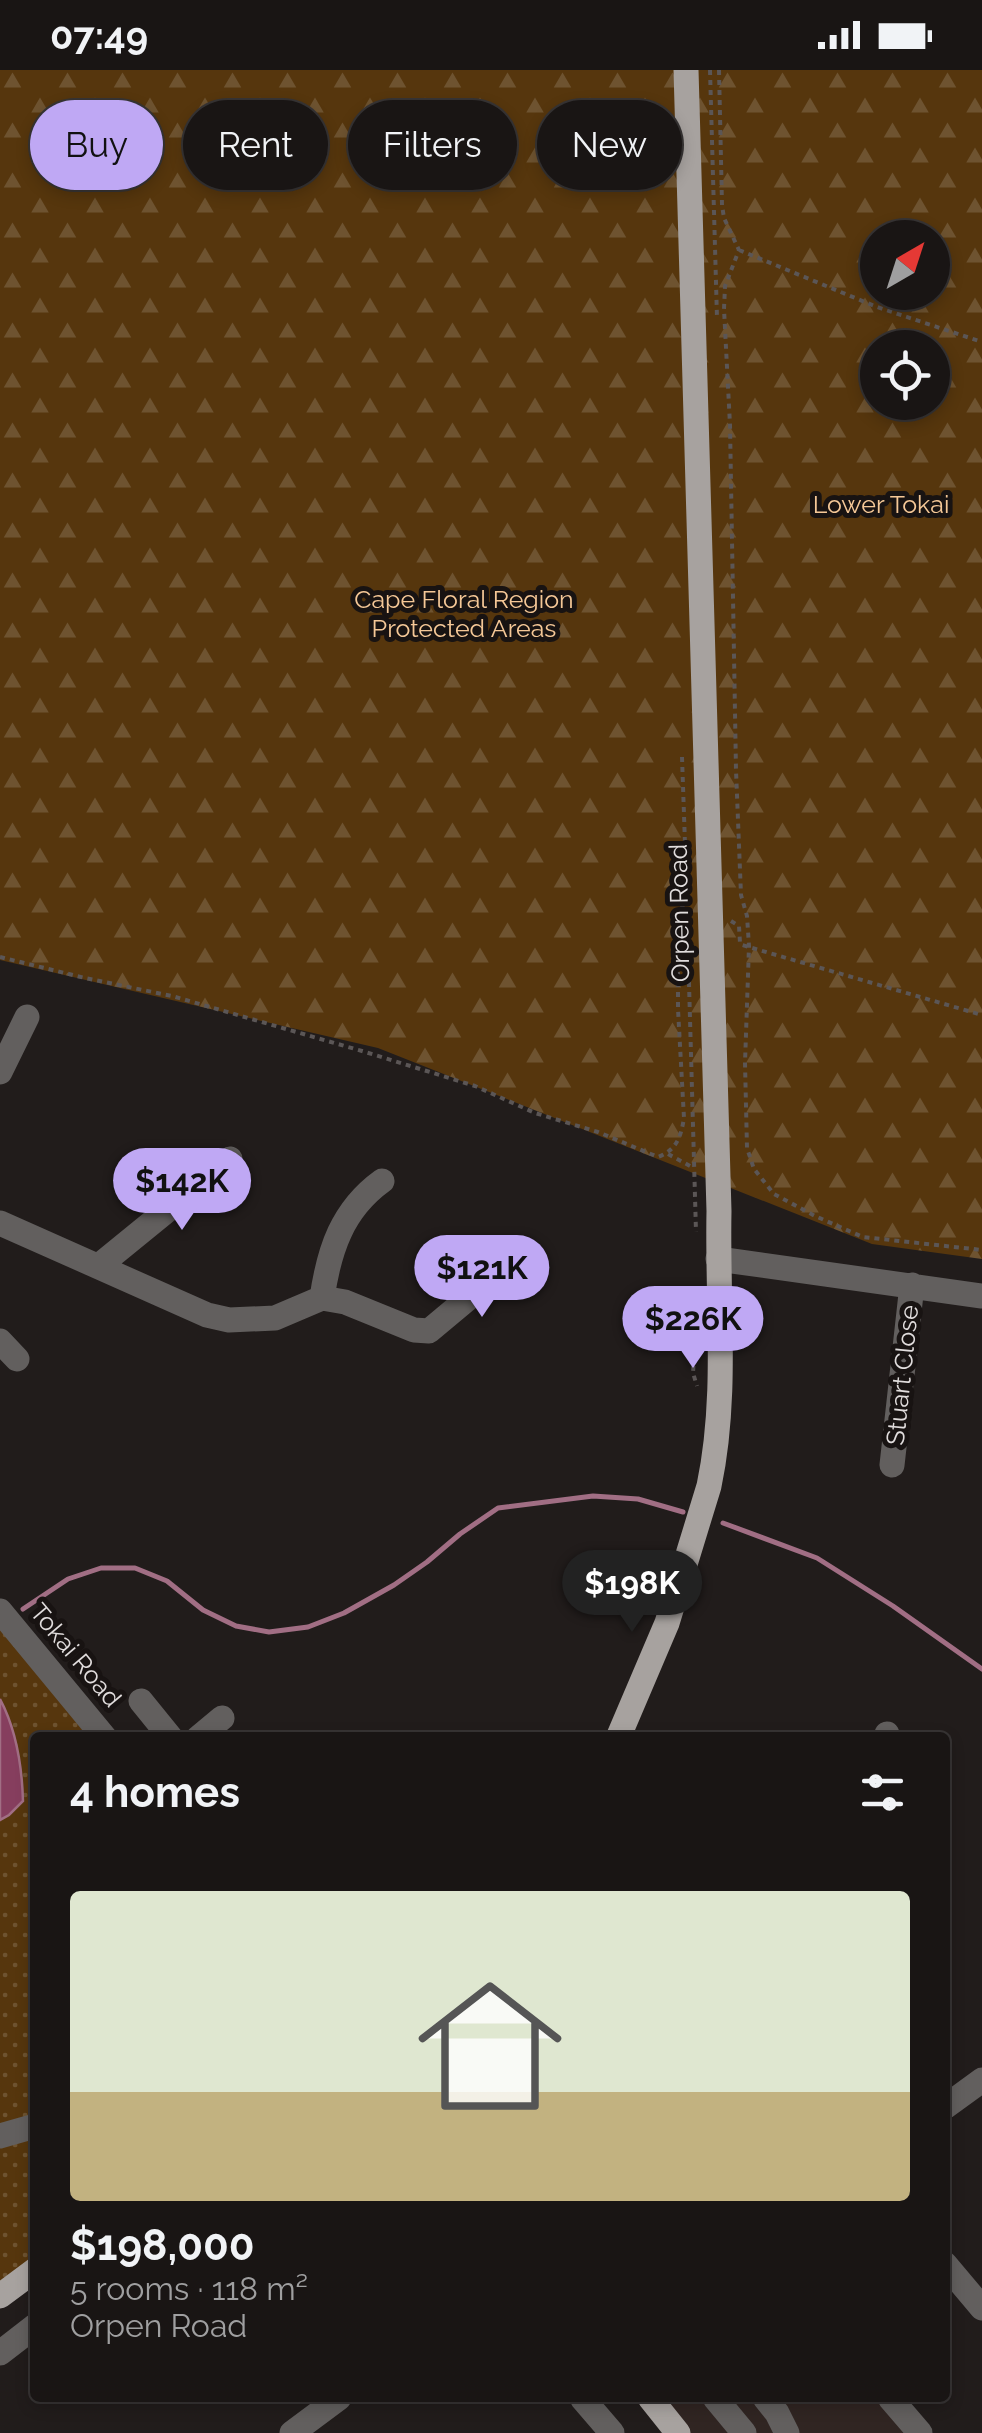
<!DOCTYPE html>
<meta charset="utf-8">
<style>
body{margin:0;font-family:Raleway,sans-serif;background:#262222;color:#f1f3f6;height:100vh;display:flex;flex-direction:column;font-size:38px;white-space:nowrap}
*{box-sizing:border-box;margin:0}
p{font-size:32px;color:#9f9fa0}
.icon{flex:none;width:55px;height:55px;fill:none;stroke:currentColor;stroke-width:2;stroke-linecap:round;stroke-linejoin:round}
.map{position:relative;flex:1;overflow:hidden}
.drawer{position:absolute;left:30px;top:1662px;width:920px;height:670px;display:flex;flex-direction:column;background:#191514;border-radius:10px;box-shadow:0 5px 15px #0003,0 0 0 2px #373434}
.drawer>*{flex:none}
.guide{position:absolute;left:30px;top:30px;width:922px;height:90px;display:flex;gap:20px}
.needle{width:65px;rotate:39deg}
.fabs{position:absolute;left:860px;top:150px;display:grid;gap:20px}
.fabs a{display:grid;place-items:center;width:90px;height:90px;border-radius:50%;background:#191514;box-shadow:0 5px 15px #0003,0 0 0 2px #373434;font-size:50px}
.price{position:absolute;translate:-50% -85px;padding:0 22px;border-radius:35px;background:#bfa8f4;color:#111;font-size:32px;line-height:65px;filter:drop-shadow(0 2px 5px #0008)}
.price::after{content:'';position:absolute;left:50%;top:60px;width:30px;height:22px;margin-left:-15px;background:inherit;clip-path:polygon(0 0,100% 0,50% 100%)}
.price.current{background:#222;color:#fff}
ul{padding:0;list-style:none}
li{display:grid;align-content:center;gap:20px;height:530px;padding:0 40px}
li+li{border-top:2px solid #373434}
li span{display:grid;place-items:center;height:310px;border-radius:10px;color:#555}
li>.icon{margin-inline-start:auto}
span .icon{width:180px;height:180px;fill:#fffc;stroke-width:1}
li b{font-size:42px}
h2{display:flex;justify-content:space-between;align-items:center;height:120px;padding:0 40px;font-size:42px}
.chip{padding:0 35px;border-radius:45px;background:#191514;box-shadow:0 5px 15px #0003,0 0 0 2px #373434;font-size:35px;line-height:90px}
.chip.current{background:#bfa8f4;color:#111}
.status{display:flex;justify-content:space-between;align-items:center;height:70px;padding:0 50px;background:#191514;direction:ltr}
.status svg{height:28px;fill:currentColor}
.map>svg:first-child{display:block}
.built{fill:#302522}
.grass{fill:url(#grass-dots)}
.forest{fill:url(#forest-firs);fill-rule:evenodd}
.water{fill:#863e5e;stroke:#a16e84;stroke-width:2.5}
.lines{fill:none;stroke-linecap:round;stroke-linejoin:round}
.stream{stroke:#a16e84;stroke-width:5}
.path{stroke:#5b5656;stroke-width:4;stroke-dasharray:5 5;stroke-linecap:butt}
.minor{stroke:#625f5e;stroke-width:25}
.major{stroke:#a7a29f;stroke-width:25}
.labels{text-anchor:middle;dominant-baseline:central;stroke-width:10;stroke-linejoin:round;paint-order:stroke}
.park-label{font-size:25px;fill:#f5c897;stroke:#181312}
.street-label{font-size:25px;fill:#e1dddd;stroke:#181312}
</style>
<div class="status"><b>07:49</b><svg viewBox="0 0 49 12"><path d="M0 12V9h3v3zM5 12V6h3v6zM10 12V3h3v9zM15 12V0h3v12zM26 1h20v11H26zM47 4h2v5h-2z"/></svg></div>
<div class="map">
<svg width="982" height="2363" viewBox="0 0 982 2363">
<defs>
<pattern id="grass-dots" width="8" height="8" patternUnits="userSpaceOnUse" patternTransform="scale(2.5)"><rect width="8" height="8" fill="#56360d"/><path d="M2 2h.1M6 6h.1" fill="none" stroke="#6e5330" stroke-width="1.8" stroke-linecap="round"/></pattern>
<pattern id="forest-firs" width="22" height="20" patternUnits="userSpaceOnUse" patternTransform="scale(2.5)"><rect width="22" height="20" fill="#56360d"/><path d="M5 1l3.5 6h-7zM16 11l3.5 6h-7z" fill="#6e5330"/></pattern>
</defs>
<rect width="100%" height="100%" fill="#211c1b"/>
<path class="built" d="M650,2328H890L920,2363H678Z"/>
<path class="grass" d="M0,1540L105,1667L35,1668V2195L0,2221Z"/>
<path class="forest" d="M0,0H982V1189L872,1174L378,978L0,890ZM878,168H932V222H878ZM878,278H932V332H878Z"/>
<path class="water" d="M0,1629C16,1659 22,1697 23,1731L9,1745L0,1750Z"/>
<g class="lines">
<path class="stream" d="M723,1453L817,1488L893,1536L982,1599
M23,1539L68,1509L101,1498H135L167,1511L203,1540L236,1556L269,1562L308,1557L344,1543L394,1515L427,1492L460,1464L498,1438L593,1426L638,1429L683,1442"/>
<path class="path" d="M710,0L717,248
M719,0L722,135L724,148L739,180L725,216L724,239L730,355L736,700L741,825L747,846L749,876L745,993L747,1078L754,1099L774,1124L815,1146L863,1167L982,1180
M739,180L877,237L982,272
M682,687L687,832
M687,842L696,1162
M731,851L739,856L740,873L742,875L982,945
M0,887L85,908L172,926L362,981L475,1016L535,1043L598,1062L658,1087C677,1080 681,1066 684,1048L678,939V843L684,834H688
M668,1084L692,1097
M697,1236L693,1303L697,1316"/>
<path class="minor" d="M0,1002L27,947
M0,1153L207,1245L229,1250L275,1248L322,1228L345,1232L414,1260L429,1261L502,1200
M718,1189L982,1226
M100,1195L230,1089
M322,1228C329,1180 342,1140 382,1111
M0,1271L17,1289
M892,1395L912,1215
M0,1541L105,1668
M141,1631L171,1668
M198,1668L222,1648
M886,1668L887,1664
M945,2037L982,2010
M0,2066L35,2056
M945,2194L982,2238
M0,2283L35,2256
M582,2328L612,2363
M715,2328L744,2363
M765,2328L777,2343L787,2363
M890,2328L920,2363
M292,2363L339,2328"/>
<path class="major" d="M618,1668L667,1553L709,1416C728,1326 717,1232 719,1141L686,0
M0,2226L35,2200
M650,2328L678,2363"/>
</g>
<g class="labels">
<g class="park-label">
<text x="881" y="434">Lower Tokai</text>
<text x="464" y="529">Cape Floral Region<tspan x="464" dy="29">Protected Areas</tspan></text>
</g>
<g class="street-label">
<text transform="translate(679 843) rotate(-91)">Orpen Road</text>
<text transform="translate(902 1305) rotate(-84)">Stuart Close</text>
<text transform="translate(76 1585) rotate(50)">Tokai Road</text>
</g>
</g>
</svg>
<div class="fabs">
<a><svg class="needle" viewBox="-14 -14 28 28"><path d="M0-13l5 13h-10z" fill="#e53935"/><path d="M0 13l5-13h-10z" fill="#9f9fa0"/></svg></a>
<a><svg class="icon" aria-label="locate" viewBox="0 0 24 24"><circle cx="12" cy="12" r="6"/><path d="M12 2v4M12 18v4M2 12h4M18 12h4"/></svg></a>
</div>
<b class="price" style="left:182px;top:1163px">$142K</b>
<b class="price" style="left:482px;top:1250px">$121K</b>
<b class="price" style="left:693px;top:1301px">$226K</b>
<b class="price current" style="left:632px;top:1565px">$198K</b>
<div class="guide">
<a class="chip current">Buy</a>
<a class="chip">Rent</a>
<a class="chip">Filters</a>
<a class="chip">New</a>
</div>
<section class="drawer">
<h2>4 homes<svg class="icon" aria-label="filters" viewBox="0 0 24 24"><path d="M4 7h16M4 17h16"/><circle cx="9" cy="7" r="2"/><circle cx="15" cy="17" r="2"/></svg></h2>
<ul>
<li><span style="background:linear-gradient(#dfe7d0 65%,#c2b280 0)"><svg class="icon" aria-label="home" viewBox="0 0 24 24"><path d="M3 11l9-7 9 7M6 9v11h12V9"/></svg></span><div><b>$198,000</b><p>5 rooms · 118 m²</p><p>Orpen Road</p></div></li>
</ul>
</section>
</div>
